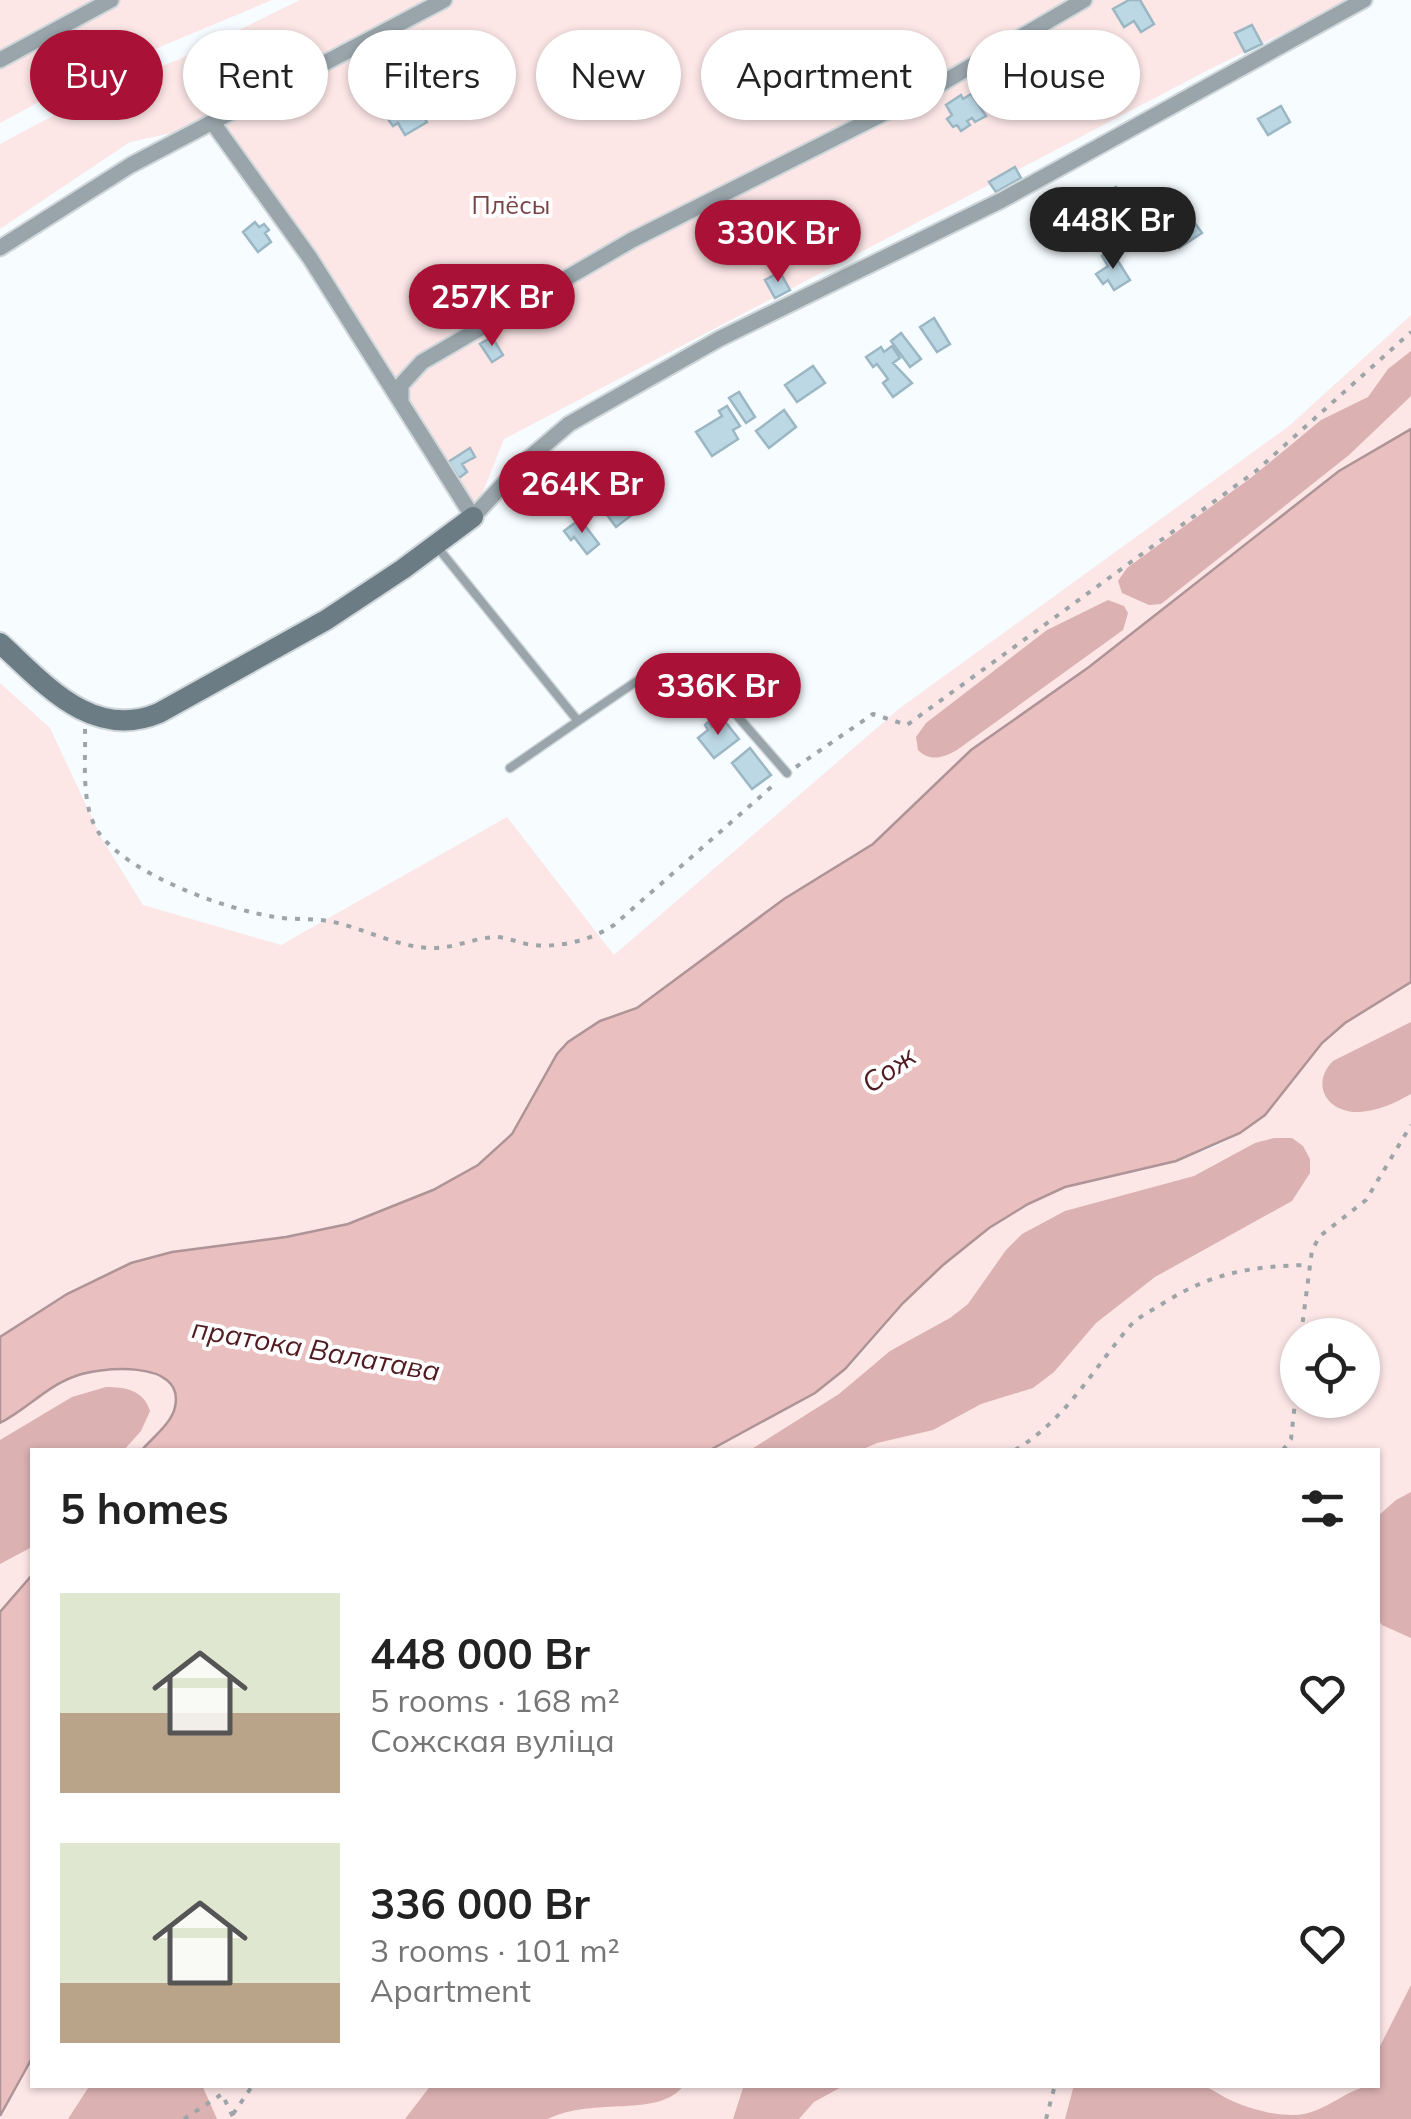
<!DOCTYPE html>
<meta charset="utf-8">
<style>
body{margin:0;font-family:Mulish,sans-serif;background:#f2f2f2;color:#222;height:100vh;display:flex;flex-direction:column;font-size:38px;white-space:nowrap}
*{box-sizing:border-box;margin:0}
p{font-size:32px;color:#767676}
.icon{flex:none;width:55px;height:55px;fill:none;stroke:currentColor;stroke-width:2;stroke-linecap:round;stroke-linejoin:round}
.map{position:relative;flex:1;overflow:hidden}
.sheet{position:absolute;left:30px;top:1448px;width:1350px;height:640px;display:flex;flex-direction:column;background:#fff;border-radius:0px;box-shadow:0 2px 8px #0004}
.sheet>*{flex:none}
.top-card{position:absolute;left:30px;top:30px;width:1352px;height:90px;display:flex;gap:20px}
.tools{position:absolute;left:1280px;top:1318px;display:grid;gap:20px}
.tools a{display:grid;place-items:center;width:100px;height:100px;border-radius:50%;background:#fff;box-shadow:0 2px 8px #0004;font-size:50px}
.price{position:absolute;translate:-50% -85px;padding:0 22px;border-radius:35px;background:#a91236;color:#fff;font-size:32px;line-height:65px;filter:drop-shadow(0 2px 5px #0008)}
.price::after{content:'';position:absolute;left:50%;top:60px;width:30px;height:22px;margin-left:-15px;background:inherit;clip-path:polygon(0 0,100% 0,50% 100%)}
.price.active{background:#222;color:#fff}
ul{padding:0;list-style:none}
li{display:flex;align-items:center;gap:30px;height:250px;padding:0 30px}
li span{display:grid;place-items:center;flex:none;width:280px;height:200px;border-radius:0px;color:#555}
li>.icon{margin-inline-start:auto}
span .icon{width:120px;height:120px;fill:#fffc;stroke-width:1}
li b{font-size:42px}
h2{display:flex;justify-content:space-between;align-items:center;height:120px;padding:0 30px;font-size:42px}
.tag{padding:0 35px;border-radius:45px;background:#fff;box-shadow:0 2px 8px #0004;font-size:35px;line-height:90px}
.tag.active{background:#a91236;color:#fff}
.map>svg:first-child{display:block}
.green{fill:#fce6e6;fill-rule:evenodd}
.forest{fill:#dbb1b2}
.water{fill:#eabfc0;stroke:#ae9496;stroke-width:2.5}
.building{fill:#bcd8e5;stroke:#9cb7c4;stroke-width:2.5}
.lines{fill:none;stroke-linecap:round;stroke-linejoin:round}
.lane-casing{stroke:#d0d7da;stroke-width:11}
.street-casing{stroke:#d0d7da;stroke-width:19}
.secondary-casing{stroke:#d0d7da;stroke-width:24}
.path{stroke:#9da5a9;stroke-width:4;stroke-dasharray:5 8;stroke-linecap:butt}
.lane{stroke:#99a5ab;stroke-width:8}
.street{stroke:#99a5ab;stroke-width:15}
.secondary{stroke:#6b7c84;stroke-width:20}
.labels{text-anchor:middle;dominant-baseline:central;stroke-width:8;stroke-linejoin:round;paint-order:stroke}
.park-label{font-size:25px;fill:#7b4246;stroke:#fff}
.water-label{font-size:28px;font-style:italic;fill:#501b21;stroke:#fff}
</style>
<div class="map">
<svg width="1411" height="2119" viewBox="0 0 1411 2119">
<rect width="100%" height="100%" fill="#f6fcff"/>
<path class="green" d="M0,0H272L74,83L0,123Z
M300,0H1352L1212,68L504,439L473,517L213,124L130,142L0,229V144L109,86L180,59Z
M1411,315V429L1339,471L1089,667L971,750L873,843L784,899L637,1008L600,1021L568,1042L557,1054L512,1134L478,1165L433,1190L348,1224L286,1237L172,1252L131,1263L67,1294L0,1337V683L50,728L102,839L143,905L281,945L507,817L614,955L900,708L1289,426Z
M1411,982V2119H0L32,2058V2085H1378V1450H710C756,1425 807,1403 847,1368C868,1348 884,1326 902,1305C937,1266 981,1230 1027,1205C1094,1167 1177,1174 1242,1132C1278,1108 1293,1071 1323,1042C1348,1018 1381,999 1411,982ZM1298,1335H1362V1400H1298Z
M127,1369C150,1370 186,1381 173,1411C167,1426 152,1438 142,1450H32V1575L0,1612V1423L67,1379L95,1371Z"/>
<path class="forest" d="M1411,351V396L1349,455L1161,604L1149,605L1122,593L1118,581L1127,568L1252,477L1321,420L1368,397L1388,369Z
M1108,600L1124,606L1128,613L1123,630L957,750C943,758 930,762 918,750L916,737L926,723L1047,630Z
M1411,1022V1094C1395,1103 1378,1111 1359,1112C1327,1113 1310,1084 1333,1061Z
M1274,1138H1292L1303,1146L1310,1159V1173L1292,1201L1155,1277L1096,1323L1054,1372L1033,1388L981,1404L933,1430L877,1443L861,1450H750L839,1394L890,1351L950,1318L968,1304L1006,1250L1022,1234L1065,1211L1194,1176L1255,1143Z
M106,1387C125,1387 144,1390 150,1411L141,1431L124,1450H32V1547L0,1564V1440L72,1397Z
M1411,1492V1638L1382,1625L1378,1619V1516L1396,1500Z
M1411,1985V2119H1065L1074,2085C1115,2085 1158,2081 1198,2085C1208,2086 1217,2093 1226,2098C1247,2108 1270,2115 1293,2115C1327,2115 1347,2085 1378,2085V2050Z
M90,2085H202L217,2119H68Z
M431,2085H684C659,2119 594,2096 548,2119H405Z
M744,2085H845L814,2102L799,2119H733Z"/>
<path class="water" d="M1411,429V982L1345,1023L1322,1043L1265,1115L1240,1133L1176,1161L1065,1187L1028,1204L989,1228L943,1265L903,1303L845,1369L815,1393L710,1450H142C152,1438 172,1423 175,1407C186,1358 97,1367 73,1377C46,1387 26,1410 0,1423V1337L67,1294L131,1263L172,1252L286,1237L348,1224L433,1190L478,1165L512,1134L557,1054L568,1042L600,1021L637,1008L784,899L873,844L971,750L1089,667L1339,471Z
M32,1575V2058L0,2116V1612Z"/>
<path class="building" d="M1129,0H1140L1154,24L1141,32L1134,21L1124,27L1113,9Z
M1252,25L1262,44L1245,52L1235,33Z
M397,86L400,93L406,89L427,122L405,135L398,123L393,126L388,119L393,117L384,102L392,98L388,92Z
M971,94L986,116L975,122L972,118L967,121L970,125L961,131L957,125L953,127L947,119L952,115L946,105L961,95L963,99Z
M1281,106L1290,122L1268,135L1258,119Z
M1015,167L1021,178L996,192L989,182Z
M1116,187L1126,205L1113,213L1102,195Z
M1172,204L1176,210L1182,205L1202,233L1179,248L1155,215Z
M1078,205L1087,218L1070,230L1061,216Z
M1116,220L1124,232L1135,225L1145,241L1131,250L1122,236L1114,242L1105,227Z
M255,222L259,227L264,224L269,230L265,233L271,242L258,252L243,232Z
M1111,250L1130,280L1114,290L1108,280L1103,284L1096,274L1108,266L1102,256Z
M780,272L790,290L775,298L765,280Z
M496,280L507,299L492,308L481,288Z
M934,318L950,344L937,352L920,327Z
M901,333L921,359L910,367L891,341Z
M492,337L503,355L492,362L480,344Z
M892,346L900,358L893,363L912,383L893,397L883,383L888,379L877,364L873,367L866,357L881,347L884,352Z
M813,366L825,383L797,402L785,385Z
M739,392L755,417L746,423L729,398Z
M727,406L740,426L733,430L738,439L712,456L696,432L722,416L719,411Z
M784,410L796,427L769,448L756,431Z
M470,448L475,457L462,464L467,472L459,478L448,462Z
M616,492L633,514L616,527L599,504Z
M580,519L599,544L587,554L574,537L571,540L564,531Z
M686,673L706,697L686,714L678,704L673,708L670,704L675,701L666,690Z
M723,719L739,739L714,758L698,738L708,730L705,725L708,722L712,727Z
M750,748L771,775L752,789L732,763Z"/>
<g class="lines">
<g class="lane-casing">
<path id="lane" d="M438,548L578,721L668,660L691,663L787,773
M510,768L578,721"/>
</g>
<g class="street-casing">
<path id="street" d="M0,60L111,0
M213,123L310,258L473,517L521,465L569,424L719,339L1002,200L1364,0
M0,248L131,165L444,0
M401,400V385L422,362L632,240L932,89L1084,0"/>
</g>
<g class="secondary-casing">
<path id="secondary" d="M0,643C45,684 92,741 159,713L326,620L403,569L473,517"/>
</g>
<path class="path" d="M85,729C86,760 80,806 99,833C130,875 224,909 275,917C292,920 310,918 328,921C362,927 396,947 430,948C454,949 475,937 498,937C508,938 517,942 527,944C556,949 590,941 614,925L777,782
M796,767L873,714L907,725L1256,471L1411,332
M1301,1335L1312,1250L1320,1236L1366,1200L1411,1125
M1015,1450C1066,1420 1093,1369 1130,1326C1138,1317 1151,1311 1162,1304C1211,1273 1251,1266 1308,1265
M1283,1450L1291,1439L1298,1375
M233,2114L253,2085
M184,2119L222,2094L234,2119
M1046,2119L1055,2085"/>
<use href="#lane" class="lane"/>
<use href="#street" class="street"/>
<use href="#secondary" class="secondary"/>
</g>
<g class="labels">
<g class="park-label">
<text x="511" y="204">Плёсы</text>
</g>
<g class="water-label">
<text transform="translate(888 1069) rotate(-35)">Сож</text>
<text transform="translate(316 1349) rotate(10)">пратока Валатава</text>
</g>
</g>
</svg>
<div class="tools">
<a><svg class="icon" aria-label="locate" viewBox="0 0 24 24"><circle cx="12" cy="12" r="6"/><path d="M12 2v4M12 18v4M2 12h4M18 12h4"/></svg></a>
</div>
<b class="price active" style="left:1113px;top:272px">448K Br</b>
<b class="price" style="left:778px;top:285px">330K Br</b>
<b class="price" style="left:492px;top:349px">257K Br</b>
<b class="price" style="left:582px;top:536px">264K Br</b>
<b class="price" style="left:718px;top:738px">336K Br</b>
<div class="top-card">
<a class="tag active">Buy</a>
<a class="tag">Rent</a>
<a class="tag">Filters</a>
<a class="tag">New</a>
<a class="tag">Apartment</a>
<a class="tag">House</a>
</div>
<section class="sheet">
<h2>5 homes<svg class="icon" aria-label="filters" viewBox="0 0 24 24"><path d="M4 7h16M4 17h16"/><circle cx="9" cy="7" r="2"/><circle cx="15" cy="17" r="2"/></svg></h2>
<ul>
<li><span style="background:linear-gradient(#dfe7d0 60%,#b9a48a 0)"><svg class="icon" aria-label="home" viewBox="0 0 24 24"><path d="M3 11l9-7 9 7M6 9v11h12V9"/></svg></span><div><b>448 000 Br</b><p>5 rooms · 168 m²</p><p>Сожская вуліца</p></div><svg class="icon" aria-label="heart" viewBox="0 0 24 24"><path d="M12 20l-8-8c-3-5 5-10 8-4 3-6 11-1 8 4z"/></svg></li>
<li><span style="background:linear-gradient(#dfe7d0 70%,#b9a48a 0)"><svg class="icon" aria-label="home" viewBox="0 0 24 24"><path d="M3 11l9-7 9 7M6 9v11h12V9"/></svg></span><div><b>336 000 Br</b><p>3 rooms · 101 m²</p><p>Apartment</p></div><svg class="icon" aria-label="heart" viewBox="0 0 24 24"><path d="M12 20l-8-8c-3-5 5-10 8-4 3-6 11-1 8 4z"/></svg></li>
</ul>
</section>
</div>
